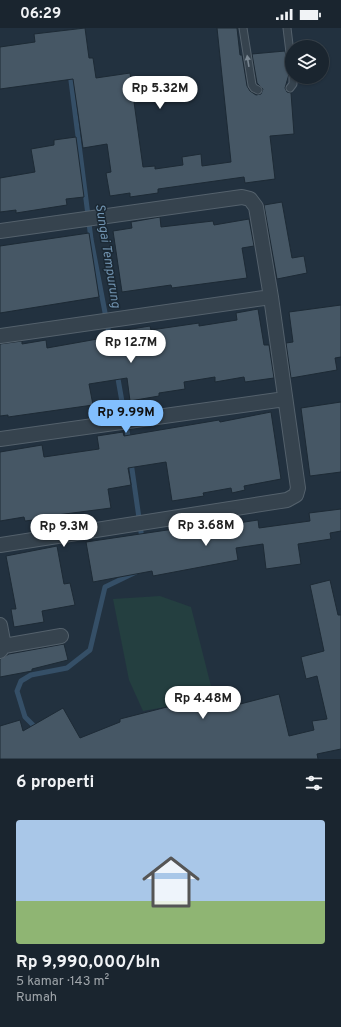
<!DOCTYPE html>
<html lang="id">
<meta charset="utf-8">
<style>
body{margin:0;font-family:Overpass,sans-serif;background:#232d37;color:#f1f3f6;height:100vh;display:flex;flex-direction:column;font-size:15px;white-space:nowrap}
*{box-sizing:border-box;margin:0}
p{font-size:13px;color:#9fa5aa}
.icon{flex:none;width:22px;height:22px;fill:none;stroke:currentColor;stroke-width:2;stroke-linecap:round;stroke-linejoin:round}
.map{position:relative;height:731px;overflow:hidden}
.drawer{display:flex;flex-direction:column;background:#1a252f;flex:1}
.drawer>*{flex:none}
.tools{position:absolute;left:285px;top:12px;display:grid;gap:8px}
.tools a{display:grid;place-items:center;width:44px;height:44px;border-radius:50%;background:#1a252f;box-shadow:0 1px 3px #0004,0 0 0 1px #38424b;font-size:20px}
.price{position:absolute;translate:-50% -34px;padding:0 9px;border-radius:14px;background:#fff;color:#222;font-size:13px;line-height:26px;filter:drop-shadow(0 1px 2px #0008)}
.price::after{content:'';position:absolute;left:50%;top:24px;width:12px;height:9px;margin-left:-6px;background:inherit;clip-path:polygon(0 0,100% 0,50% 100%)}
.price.selected{background:#82bffe;color:#111}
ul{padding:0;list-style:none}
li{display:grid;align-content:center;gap:8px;height:212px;padding:0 16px}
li+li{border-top:1px solid #38424b}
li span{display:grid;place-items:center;height:124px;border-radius:4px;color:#555}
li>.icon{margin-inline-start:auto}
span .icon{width:72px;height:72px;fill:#fffc;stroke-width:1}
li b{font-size:17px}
h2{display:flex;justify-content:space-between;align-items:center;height:48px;padding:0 16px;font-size:17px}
.status{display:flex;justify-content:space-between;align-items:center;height:28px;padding:0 20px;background:#1a252f;direction:ltr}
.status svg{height:11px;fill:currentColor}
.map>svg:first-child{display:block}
.green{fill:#243f40}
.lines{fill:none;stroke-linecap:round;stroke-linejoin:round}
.stream{stroke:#354f67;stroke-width:5}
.building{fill:#465765;stroke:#1d2a35}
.service-casing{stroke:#54616c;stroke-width:9}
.minor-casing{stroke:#54616c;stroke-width:16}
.service{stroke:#36434e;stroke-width:7}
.minor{stroke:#36434e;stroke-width:14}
.oneway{fill:#7a8792}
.labels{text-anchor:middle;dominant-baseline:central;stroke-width:3;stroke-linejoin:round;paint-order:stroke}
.water-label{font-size:13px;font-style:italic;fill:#7092af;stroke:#1b2833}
</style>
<div class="status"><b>06:29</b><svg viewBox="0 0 49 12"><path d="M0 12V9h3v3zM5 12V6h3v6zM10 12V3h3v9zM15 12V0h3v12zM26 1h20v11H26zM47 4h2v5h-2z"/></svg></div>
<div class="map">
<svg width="341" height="731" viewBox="0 0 341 731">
<rect width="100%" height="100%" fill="#22313f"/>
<path class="green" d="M160,568L191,579L212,662L171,678L143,683L129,652L113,571Z"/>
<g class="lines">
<path class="stream" d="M70,45L91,211L111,316
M117,345L129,414
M131,434L142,511
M37,701L25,689L17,663L21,653L31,647L67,640L90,622L105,559L136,544"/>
</g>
<path class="building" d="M85,0L89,30H93L96,50L130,45L143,139L155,138V141L183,137L182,129L201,126L202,138L231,134L217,0H237L240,27H242L247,58L250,63L256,67L261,66L263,61L257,55L252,26L285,23L289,46L285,60L287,64L291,65L294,106L270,108L275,151L245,155L244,149L158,161V165L130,169V165L110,168L106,145L111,144L107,116L83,120L73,51L0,61V19L35,14L34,6Z
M76,109L84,169L66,171L67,177L16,185V182L0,184V150L35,144L31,121L54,117V112Z
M282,174L292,230L304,228L307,245L277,251L264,177Z
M160,189L161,199L213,193L214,197L249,191L254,218L242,220L247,250L172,260L171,257L122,264L113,203L132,200L131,194Z
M89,205L99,269L0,285V218Z
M341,277V329L335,330L337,342L291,350L286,315L293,314L289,284Z
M258,281L264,317H269L274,350L245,354L244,349L215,354V349L184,354L185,361L159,365V368L130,373L127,350L89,356L93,377L8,389V387L0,388V316L22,313V316L46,312L47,320L120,307L119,303L150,298L151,302L199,295V298L237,292L236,285Z
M341,374V444L310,448L301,380Z
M271,384L281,451L244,458L245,462L232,465L231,460L203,465L204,468L172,473L166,434L128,440L131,457L108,461L111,480L57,487V489L25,493L24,489L0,493V424L42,417L44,429L99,421L97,408L123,404L124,408L219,392L220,394Z
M341,481V503L330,505L331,511L298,516L301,536L266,541L263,516L236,520L238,532L153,548L152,543L93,554L86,514L174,501L175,509L239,498L238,495L258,492L259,500L310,493L309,485Z
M57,518L64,556L70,555L75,577L42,583L44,594L14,599L11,581H16L6,528Z
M330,552L338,587H341V721L317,726L318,731H0V698L20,692L23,703L63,680L80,710L120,694V691L214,667L217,682L279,666L289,708L314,702L312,693L327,691L317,648L306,651L301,629L324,623L310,557Z
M64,616L68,632L32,641V643L0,649V631L9,626Z"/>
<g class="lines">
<g class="service-casing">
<path id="service" d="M243,0L252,57L254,60L258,62
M287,0L292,41
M290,60L293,56V49"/>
</g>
<g class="minor-casing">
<path id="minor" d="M0,203L242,169L250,171L256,179L271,269L298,460L296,467L287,472L0,517
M0,308L271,269
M0,411L285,371
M0,597L4,618
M0,623L4,618L61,608"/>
</g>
<use href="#service" class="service"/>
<use href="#minor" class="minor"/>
</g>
<defs><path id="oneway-solid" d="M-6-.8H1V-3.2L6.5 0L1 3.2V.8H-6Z"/></defs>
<use class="oneway" href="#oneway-solid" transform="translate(248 33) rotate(-99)"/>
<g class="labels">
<g class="water-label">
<text transform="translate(107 228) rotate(81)">Sungai Tempurung</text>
</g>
</g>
</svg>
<div class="tools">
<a><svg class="icon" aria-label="layers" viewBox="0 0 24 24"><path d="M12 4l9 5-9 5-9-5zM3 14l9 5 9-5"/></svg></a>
</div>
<b class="price" style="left:160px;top:82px">Rp 5.32M</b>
<b class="price" style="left:131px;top:336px">Rp 12.7M</b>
<b class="price selected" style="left:126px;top:406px">Rp 9.99M</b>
<b class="price" style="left:206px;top:519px">Rp 3.68M</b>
<b class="price" style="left:64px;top:520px">Rp 9.3M</b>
<b class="price" style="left:203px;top:692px">Rp 4.48M</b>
</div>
<section class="drawer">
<h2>6 properti<svg class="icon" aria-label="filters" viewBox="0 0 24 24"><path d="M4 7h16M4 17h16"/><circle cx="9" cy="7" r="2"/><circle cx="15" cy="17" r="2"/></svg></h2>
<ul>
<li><span style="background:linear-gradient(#a9c7e8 65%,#8fb573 0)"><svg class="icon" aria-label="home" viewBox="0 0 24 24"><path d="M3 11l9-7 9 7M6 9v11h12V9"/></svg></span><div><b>Rp 9,990,000/bln</b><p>5 kamar · 143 m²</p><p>Rumah</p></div></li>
</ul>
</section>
